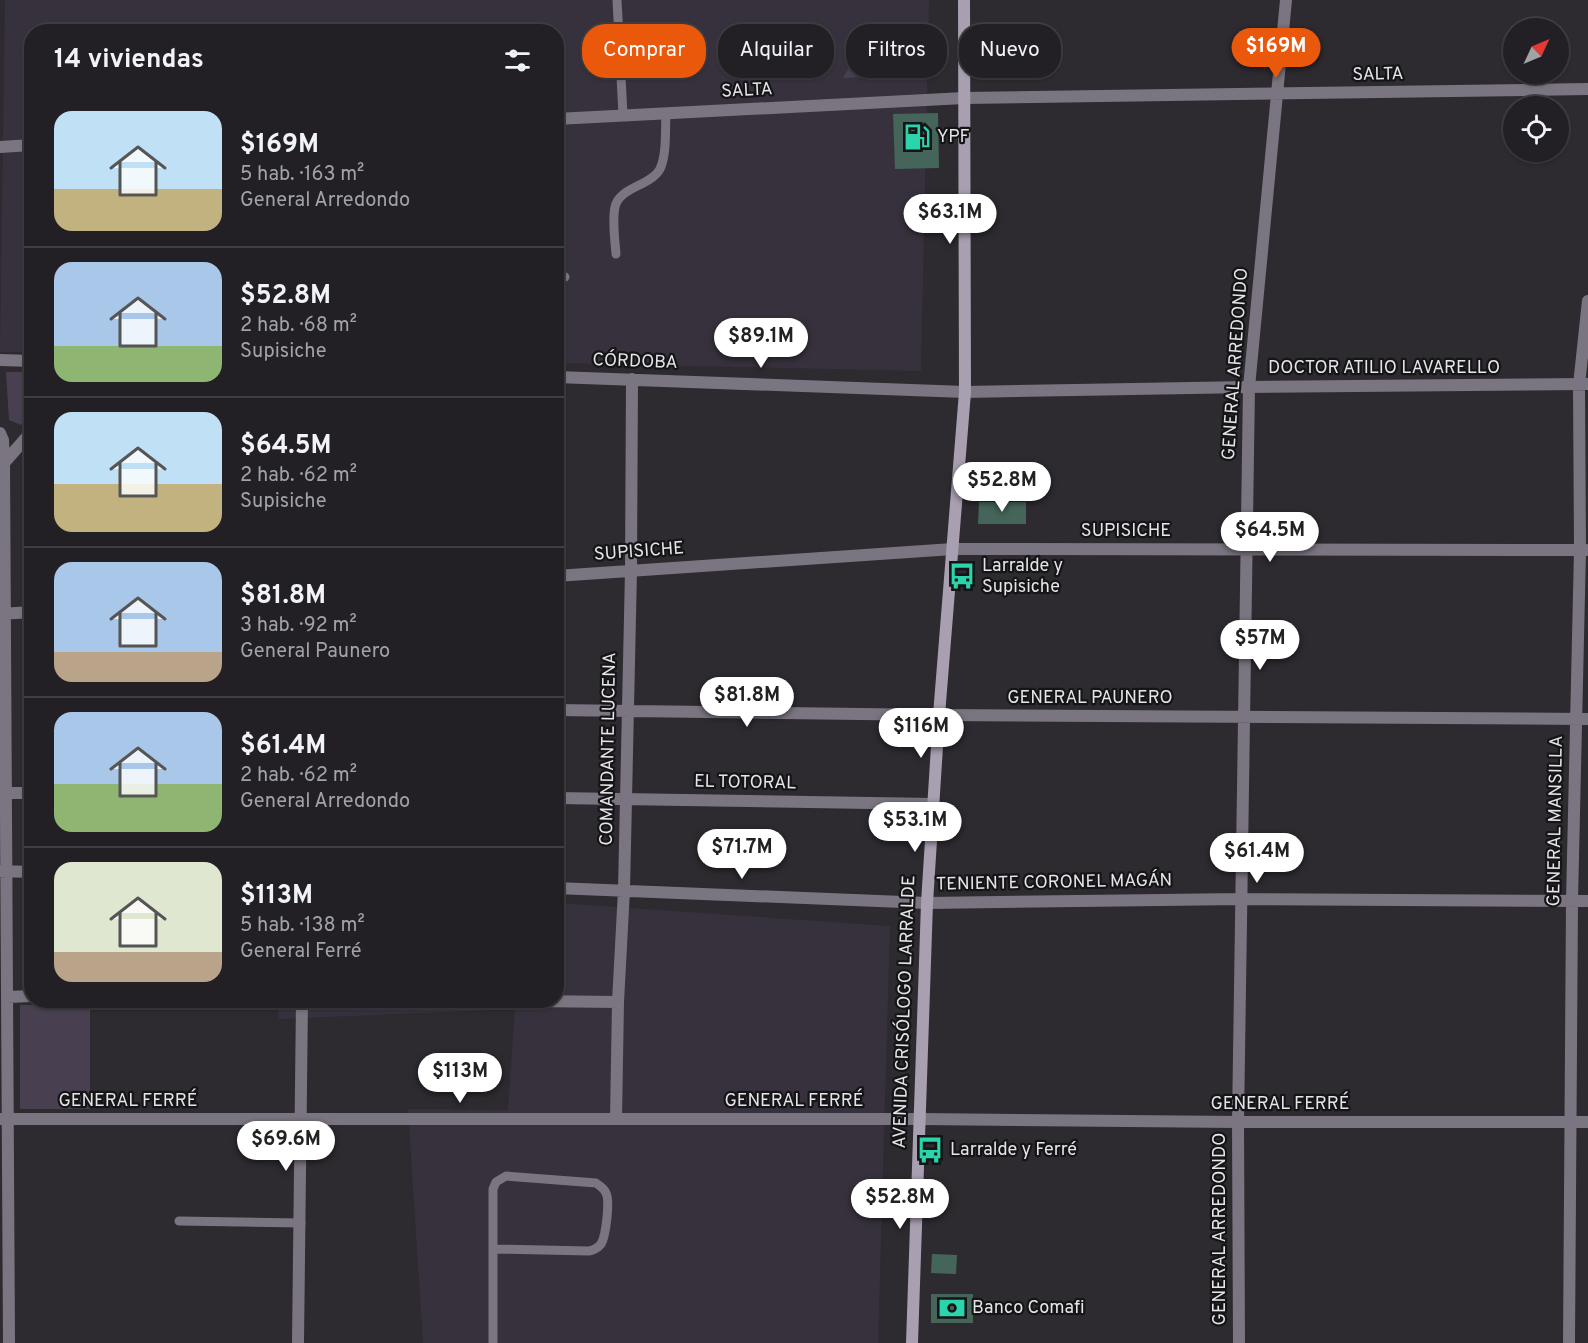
<!DOCTYPE html>
<html lang="es">
<meta charset="utf-8">
<style>
body{margin:0;font-family:Overpass,sans-serif;background:#2e2d31;color:#f1f3f6;height:100vh;display:flex;flex-direction:column;font-size:22px;white-space:nowrap}
*{box-sizing:border-box;margin:0}
p{font-size:20px;color:#a2a3a6}
.icon{flex:none;width:33px;height:33px;fill:none;stroke:currentColor;stroke-width:2;stroke-linecap:round;stroke-linejoin:round}
.map{position:relative;flex:1;overflow:hidden}
.drawer{position:absolute;left:24px;top:24px;width:540px;height:984px;display:flex;flex-direction:column;background:#222024;border-radius:24px;box-shadow:0 2px 4px #0004,0 0 0 2px #3f3e41}
.drawer>*{flex:none}
.hud{position:absolute;left:582px;top:24px;width:570px;height:54px;display:flex;gap:12px}
.needle{width:39px;rotate:46deg}
.fabs{position:absolute;left:1503px;top:18px;display:grid;gap:12px}
.fabs a{display:grid;place-items:center;width:66px;height:66px;border-radius:50%;background:#222024;box-shadow:0 2px 4px #0004,0 0 0 2px #3f3e41;font-size:30px}
.price{position:absolute;translate:-50% -51px;padding:0 14px;border-radius:21px;background:#fff;color:#222;font-size:20px;line-height:39px;filter:drop-shadow(0 2px 3px #0008)}
.price::after{content:'';position:absolute;left:50%;top:36px;width:18px;height:14px;margin-left:-9px;background:inherit;clip-path:polygon(0 0,100% 0,50% 100%)}
.price.current{background:#ea580c;color:#fff}
ul{padding:0;list-style:none}
li{display:flex;align-items:center;gap:18px;height:150px;padding:0 30px}
li+li{border-top:2px solid #3f3e41}
li span{display:grid;place-items:center;flex:none;width:168px;height:120px;border-radius:18px;color:#555}
li>.icon{margin-inline-start:auto}
span .icon{width:72px;height:72px;fill:#fffc;stroke-width:1}
li b{font-size:26px}
h2{display:flex;justify-content:space-between;align-items:center;height:72px;padding:0 30px;font-size:26px}
.tag{padding:0 21px;border-radius:24px;background:#222024;box-shadow:0 2px 4px #0004,0 0 0 2px #3f3e41;font-size:21px;line-height:54px}
.tag.current{background:#ea580c;color:#fff}
.map>svg:first-child{display:block}
.built{fill:#37313d}
.green{fill:#484051}
.building{fill:#45655a}
.lines{fill:none;stroke-linecap:round;stroke-linejoin:round}
.service{stroke:#7b7581;stroke-width:9}
.minor{stroke:#7b7581;stroke-width:12}
.secondary{stroke:#a89fb1;stroke-width:12}
.labels{text-anchor:middle;dominant-baseline:central;stroke-width:4.5;stroke-linejoin:round;paint-order:stroke}
.street-label{font-size:18px;fill:#e5e4e8;stroke:#151416}
.poi-label{font-size:18px;fill:#e5e4e8;stroke:#151416;text-anchor:start}
</style>
<div class="map">
<svg width="1588" height="1343" viewBox="0 0 1588 1343">
<rect width="100%" height="100%" fill="#2d2a30"/>
<path class="built" d="M5,0H929L921,371L557,363L556,32H32L31,352H0Z
M557,903L890,926L878,1343H423L408,1109L508,1110L515,1009L279,1019L278,1001L556,1000Z"/>
<path class="green" d="M928,33L933,73L843,78L864,40Z
M6,372H31V410L21,425L9,420Z
M20,1005H90V1109H20Z"/>
<path class="building" d="M938,113L939,168L895,169L893,114Z
M979,502H1026V524H978Z
M932,1254L957,1255L956,1274L931,1273Z
M931,1294H973V1323H931Z"/>
<g class="lines">
<path class="service" d="M617,0L623,115
M616,254C615,240 612,221 615,207C619,187 651,186 660,169C667,154 665,130 666,113
M556,277H565
M179,1221L301,1223
M493,1343V1189L496,1182L506,1176L596,1183C600,1186 604,1188 606,1193C610,1201 606,1236 601,1244C598,1248 594,1250 589,1251L493,1249"/>
<path class="minor" d="M556,119L964,98L1588,89
M0,147L32,145
M0,360L32,361
M556,377L965,392L1249,387L1588,384
M0,433L3,440L4,463L9,1343
M4,463L32,431
M556,576L953,549L1586,550
M0,614L32,612
M556,710L939,715L1588,719
M0,793H32
M556,798L933,804
M0,871L32,872
M556,888L927,903L1242,899L1588,901
M7,997L32,996
M439,1000L618,1002
M0,1119H920L1238,1122H1588
M616,1119L618,1002L624,890L631,571L632,379
M298,1343L302,1000
M1239,1343L1238,1122L1249,387L1286,0
M1569,1343L1572,901L1580,550L1579,385L1588,301"/>
<path class="secondary" d="M912,1343L927,903L939,715L965,392L964,0"/>
</g>
<defs>
<g id="fuel-bare" transform="scale(2.07)"><path d="M-5.5-6h7V0h2V4h1.3V-2.5L3-4.5l.8-.8L6-3V5H2.5V1h-1V6h-7ZM-4.2-4.7v3.2H.2V-4.7Z" fill="#2bd5ac" stroke="#151416" stroke-width="2.5" paint-order="stroke"/></g>
<g id="bus-bare" transform="scale(2.07)"><path d="M-5-6H5V4H4V6H2V4H-2V6H-4V4H-5ZM-3.5-4V0h7V-4ZM-3.5 1.2v1.5H-2V1.2ZM2 1.2v1.5H3.5V1.2Z" fill="#2bd5ac" stroke="#151416" stroke-width="2.5" paint-order="stroke"/></g>
<g id="bank-bare" transform="scale(2.07)"><path d="M-6-4H6V4H-6ZM0-2.3a2.3 2.3 0 1 0 0 4.6a2.3 2.3 0 1 0 0-4.6Z" fill="#2bd5ac" stroke="#151416" stroke-width="2.5" paint-order="stroke"/></g>
</defs>
<g fill-rule="evenodd">
<use href="#fuel-bare" x="917" y="137"/>
<use href="#bus-bare" x="962" y="576"/>
<use href="#bus-bare" x="930" y="1150"/>
<use href="#bank-bare" x="952" y="1308"/>
</g>
<g class="labels">
<g class="street-label">
<text transform="translate(1378 75) rotate(-1)">SALTA</text>
<text transform="translate(747 91) rotate(-3)">SALTA</text>
<text transform="translate(635 362) rotate(2)">CÓRDOBA</text>
<text transform="translate(1236 364) rotate(-86)">GENERAL ARREDONDO</text>
<text x="1384" y="368">DOCTOR ATILIO LAVARELLO</text>
<text x="1126" y="531">SUPISICHE</text>
<text transform="translate(639 552) rotate(-4)">SUPISICHE</text>
<text x="1090" y="698">GENERAL PAUNERO</text>
<text transform="translate(609 749) rotate(-89)">COMANDANTE LUCENA</text>
<text transform="translate(745 783) rotate(1)">EL TOTORAL</text>
<text transform="translate(1556 821) rotate(-89)">GENERAL MANSILLA</text>
<text transform="translate(1054 883) rotate(-1)">TENIENTE CORONEL MAGÁN</text>
<text transform="translate(905 1012) rotate(-88)">AVENIDA CRISÓLOGO LARRALDE</text>
<text x="128" y="1101">GENERAL FERRÉ</text>
<text x="794" y="1101">GENERAL FERRÉ</text>
<text x="1280" y="1104">GENERAL FERRÉ</text>
<text transform="translate(1220 1229) rotate(-90)">GENERAL ARREDONDO</text>
</g>
<g class="poi-label">
<text x="937" y="137">YPF</text>
<text x="982" y="566">Larralde y<tspan x="982" dy="21">Supisiche</tspan></text>
<text x="950" y="1150">Larralde y Ferré</text>
<text x="972" y="1308">Banco Comafi</text>
</g>
</g>
</svg>
<div class="fabs">
<a><svg class="needle" viewBox="-14 -14 28 28"><path d="M0-13l5 13h-10z" fill="#e53935"/><path d="M0 13l5-13h-10z" fill="#a2a3a6"/></svg></a>
<a><svg class="icon" aria-label="locate" viewBox="0 0 24 24"><circle cx="12" cy="12" r="6"/><path d="M12 2v4M12 18v4M2 12h4M18 12h4"/></svg></a>
</div>
<b class="price current" style="left:1276px;top:79px">$169M</b>
<b class="price" style="left:950px;top:245px">$63.1M</b>
<b class="price" style="left:761px;top:369px">$89.1M</b>
<b class="price" style="left:1002px;top:513px">$52.8M</b>
<b class="price" style="left:1270px;top:563px">$64.5M</b>
<b class="price" style="left:1260px;top:671px">$57M</b>
<b class="price" style="left:747px;top:728px">$81.8M</b>
<b class="price" style="left:921px;top:759px">$116M</b>
<b class="price" style="left:915px;top:853px">$53.1M</b>
<b class="price" style="left:742px;top:880px">$71.7M</b>
<b class="price" style="left:1257px;top:884px">$61.4M</b>
<b class="price" style="left:460px;top:1104px">$113M</b>
<b class="price" style="left:286px;top:1172px">$69.6M</b>
<b class="price" style="left:900px;top:1230px">$52.8M</b>
<div class="hud">
<a class="tag current">Comprar</a>
<a class="tag">Alquilar</a>
<a class="tag">Filtros</a>
<a class="tag">Nuevo</a>
</div>
<section class="drawer">
<h2>14 viviendas<svg class="icon" aria-label="filters" viewBox="0 0 24 24"><path d="M4 7h16M4 17h16"/><circle cx="9" cy="7" r="2"/><circle cx="15" cy="17" r="2"/></svg></h2>
<ul>
<li><span style="background:linear-gradient(#bfe0f5 65%,#c2b280 0)"><svg class="icon" aria-label="home" viewBox="0 0 24 24"><path d="M3 11l9-7 9 7M6 9v11h12V9"/></svg></span><div><b>$169M</b><p>5 hab. · 163 m²</p><p>General Arredondo</p></div></li>
<li><span style="background:linear-gradient(#a9c7e8 70%,#8fb573 0)"><svg class="icon" aria-label="home" viewBox="0 0 24 24"><path d="M3 11l9-7 9 7M6 9v11h12V9"/></svg></span><div><b>$52.8M</b><p>2 hab. · 68 m²</p><p>Supisiche</p></div></li>
<li><span style="background:linear-gradient(#bfe0f5 60%,#c2b280 0)"><svg class="icon" aria-label="home" viewBox="0 0 24 24"><path d="M3 11l9-7 9 7M6 9v11h12V9"/></svg></span><div><b>$64.5M</b><p>2 hab. · 62 m²</p><p>Supisiche</p></div></li>
<li><span style="background:linear-gradient(#a9c7e8 75%,#b9a48a 0)"><svg class="icon" aria-label="home" viewBox="0 0 24 24"><path d="M3 11l9-7 9 7M6 9v11h12V9"/></svg></span><div><b>$81.8M</b><p>3 hab. · 92 m²</p><p>General Paunero</p></div></li>
<li><span style="background:linear-gradient(#a9c7e8 60%,#8fb573 0)"><svg class="icon" aria-label="home" viewBox="0 0 24 24"><path d="M3 11l9-7 9 7M6 9v11h12V9"/></svg></span><div><b>$61.4M</b><p>2 hab. · 62 m²</p><p>General Arredondo</p></div></li>
<li><span style="background:linear-gradient(#dfe7d0 75%,#b9a48a 0)"><svg class="icon" aria-label="home" viewBox="0 0 24 24"><path d="M3 11l9-7 9 7M6 9v11h12V9"/></svg></span><div><b>$113M</b><p>5 hab. · 138 m²</p><p>General Ferré</p></div></li>
</ul>
</section>
</div>
